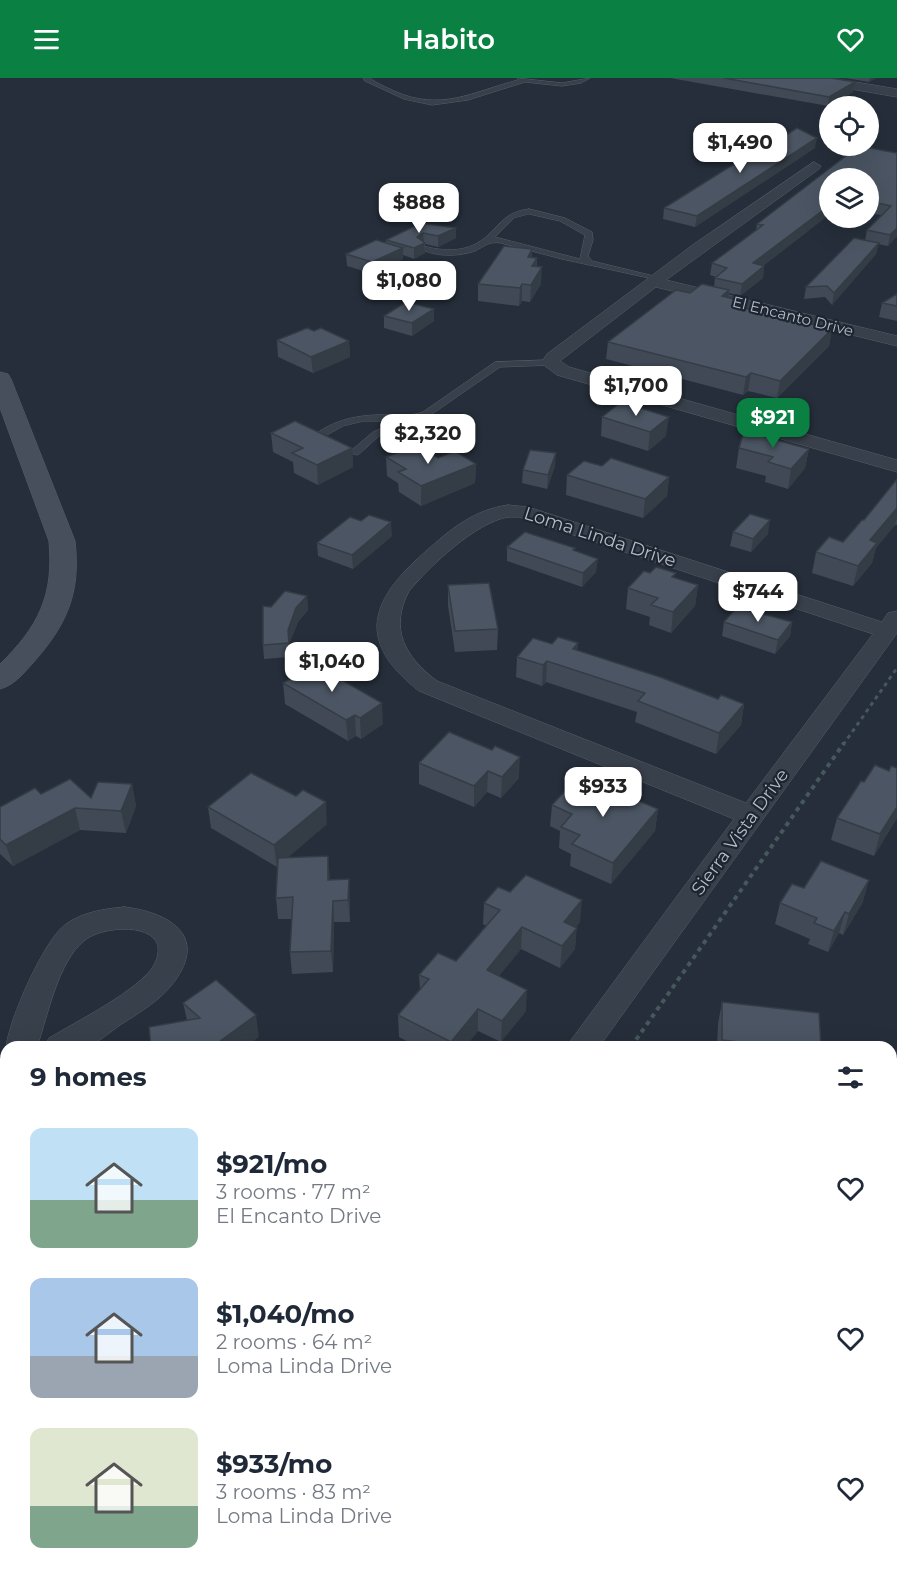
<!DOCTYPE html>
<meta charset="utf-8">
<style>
body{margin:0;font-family:Montserrat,sans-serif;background:#f2f2f3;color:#1f2937;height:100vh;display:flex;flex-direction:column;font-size:22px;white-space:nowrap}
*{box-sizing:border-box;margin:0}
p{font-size:20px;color:#747a83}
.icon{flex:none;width:33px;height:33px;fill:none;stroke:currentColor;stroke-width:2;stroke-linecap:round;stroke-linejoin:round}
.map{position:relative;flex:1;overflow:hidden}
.sheet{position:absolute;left:0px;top:963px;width:897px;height:534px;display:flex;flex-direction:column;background:#fff;border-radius:18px 18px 0 0;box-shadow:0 6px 24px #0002}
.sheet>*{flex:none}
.fabs{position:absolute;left:819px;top:18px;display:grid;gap:12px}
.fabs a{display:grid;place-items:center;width:60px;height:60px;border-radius:50%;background:#fff;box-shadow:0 6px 24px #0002;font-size:30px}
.price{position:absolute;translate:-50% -51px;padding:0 14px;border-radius:12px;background:#fff;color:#222;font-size:20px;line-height:39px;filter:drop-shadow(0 2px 3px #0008)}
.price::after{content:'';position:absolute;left:50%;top:36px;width:18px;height:14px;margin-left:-9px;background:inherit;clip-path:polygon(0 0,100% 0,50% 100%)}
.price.active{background:#0b8043;color:#fff}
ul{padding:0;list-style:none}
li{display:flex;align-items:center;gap:18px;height:150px;padding:0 30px}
li span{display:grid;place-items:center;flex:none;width:168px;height:120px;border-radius:12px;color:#555}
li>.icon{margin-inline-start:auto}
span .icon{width:72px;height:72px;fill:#fffc;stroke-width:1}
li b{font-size:26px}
h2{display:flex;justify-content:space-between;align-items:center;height:72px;padding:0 30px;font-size:26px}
header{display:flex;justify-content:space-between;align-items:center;height:78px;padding:0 30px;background:#0b8043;color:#fff;font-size:27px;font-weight:600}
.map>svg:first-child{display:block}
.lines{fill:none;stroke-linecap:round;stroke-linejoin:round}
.lane-casing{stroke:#565e69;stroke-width:1}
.street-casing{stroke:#565e69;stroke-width:1}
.secondary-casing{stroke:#565e69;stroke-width:1}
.path-far2{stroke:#46585b;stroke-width:3;stroke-dasharray:4 4;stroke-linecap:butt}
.path-far1{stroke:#46585b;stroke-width:4;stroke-dasharray:4.5 4.5;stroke-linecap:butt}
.path{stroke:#46585b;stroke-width:5;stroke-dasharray:6 6;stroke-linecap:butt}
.lane{fill:#38404b;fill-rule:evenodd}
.street{fill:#38404b;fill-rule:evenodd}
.secondary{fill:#474f5d;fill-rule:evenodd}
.wall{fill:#404955}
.shaded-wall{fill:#343c45}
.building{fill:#4b5563;stroke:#343c45;stroke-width:1.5}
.labels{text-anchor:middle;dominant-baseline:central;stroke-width:4.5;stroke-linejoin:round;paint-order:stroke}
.far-street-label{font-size:15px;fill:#b4bbc6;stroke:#1d2530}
.street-label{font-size:18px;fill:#b4bbc6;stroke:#1d2530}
</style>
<header><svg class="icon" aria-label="menu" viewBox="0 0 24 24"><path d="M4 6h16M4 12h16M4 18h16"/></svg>Habito<svg class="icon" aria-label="heart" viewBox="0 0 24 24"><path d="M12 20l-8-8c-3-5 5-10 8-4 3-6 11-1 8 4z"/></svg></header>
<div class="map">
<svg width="897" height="1497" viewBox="0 0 897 1497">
<rect width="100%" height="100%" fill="#252e3a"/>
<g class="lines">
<g class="lane-casing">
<path id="lane" d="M364,0H370C376,5 386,9 394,13C441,34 472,14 518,2L517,0L562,5L590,0L581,5L562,8L525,4L468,22L432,27L404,21L365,3Z
M529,131L565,140L592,154L593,162L588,178L592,183L662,200L658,202L562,181L501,165C489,163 485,168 475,173C458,179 434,179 419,170L423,168C450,175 474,174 493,152C505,140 511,133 529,131ZM529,136L560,143L585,157L580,181L495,159L514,140Z
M550,282L554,285L553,287L500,289L429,338L379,358L358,377L324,369L316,362L317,355C338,340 364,336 390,337C402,337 411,338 423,334L495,284ZM364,343H398L373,354L353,371C343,369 329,368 325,358L343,348Z"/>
</g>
<g class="street-casing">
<path id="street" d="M805,0H831L897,11V19L811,4Z
M814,84L821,88L819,91L666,202L897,258V268L656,209L560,283L569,289L897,382V394L557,297L541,285L547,276L694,166Z
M508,427L528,429L882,544L888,535L897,533V555L599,969H566L734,741L419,613C355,563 370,522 425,474C451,451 473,432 508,427ZM508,439H519L873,556L746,725L437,603C405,579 389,551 409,513C430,488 476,444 508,439Z
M124,829C168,834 209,857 174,904C161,922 139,935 120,947C110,954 97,966 85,969C74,972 56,969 44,969L49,960C74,945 141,911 154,887C176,844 107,845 85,862C58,883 48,937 37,969L6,970C8,944 44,861 66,846C83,834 104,831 124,829Z
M6,988V1019L0,1021V990Z
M439,1491H538L540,1497H441Z"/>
</g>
<g class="secondary-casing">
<path id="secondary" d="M0,294L8,296L11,301L75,463C81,515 67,547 32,586C22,597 14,607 0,611V586C39,548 54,517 49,463L0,330Z"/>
</g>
<path class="path-far2" d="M843,667L897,590"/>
<path class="path-far1" d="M631,969L844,665"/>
<path class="path" d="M0,1175L6,1178
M621,1491L634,1497"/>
<use href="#lane" class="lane"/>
<use href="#street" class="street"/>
<use href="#secondary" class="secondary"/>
</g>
<path class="wall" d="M670,0H831L853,14L828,28Z
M845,0H876L869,4Z
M859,68L897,75V158L888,168L878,166L876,176L832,227L825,219L804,221L806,209L854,160L865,162L867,152L881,137L868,135V100H830V136L763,188H764L763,200L740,218L729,215L728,220L738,222L737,228L832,251L829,268L777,320L748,313L743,317L606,281L608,264L676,212L690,215L702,206L714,209L715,200L716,199L710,197L712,185L756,152L757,146Z
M815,70L695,149L663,141L664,130L747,82Z
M456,150V160L438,169L425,166V175L414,181L403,177V181L373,196L347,188L346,176L386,165V162Z
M532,171V179L537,180V188L541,206L530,224L522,223L519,228L478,223V206Z
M897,216V243L879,239L882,225Z
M434,231V243L412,258L384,250V238Z
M314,253L349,263L350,279L313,295L278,279L277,262Z
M602,339L666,358L648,373L601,358Z
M271,355L352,370L353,389L318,407L294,395L293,384L273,374Z
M739,370L809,371L805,390L788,411L765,404L766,398L736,390Z
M386,379L438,380L476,386L475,405L421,428L399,414L398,405L387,398Z
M555,388L547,411L522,405L523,392Z
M602,388L669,399L667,418L643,440L566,417L567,397Z
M897,401V447H895L876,470L872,485L853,508L812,495L816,474L843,464L864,442Z
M733,454L768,456L751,474L730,468Z
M392,458L353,491L318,478L317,465Z
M507,469L575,473L596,494L582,509L507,483Z
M650,495L675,500L698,507L695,528L671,555L649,547L650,539L626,531L628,510Z
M448,507L498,551L497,572L455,574L448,528Z
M307,518L308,532L298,544L289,566L290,579L264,581L263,567L271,529Z
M724,544H792L790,558L775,576L722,558Z
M578,565L577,573L718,621L744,626L741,647L716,676L635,644L637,634L546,604L542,608L516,599L517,579L552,566Z
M283,605L383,646L361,661L356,658L348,663L285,626Z
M492,672L519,700L501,720L487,714L474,729L419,706V685Z
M889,693L897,740L874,778L831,762L837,740L864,704Z
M132,706L136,728L126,755L80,752L13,788L0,776V729L41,716L91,720Z
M552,727L658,731L655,753L611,806L570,788L571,776L559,770L560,753L550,748Z
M208,729L327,746L288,779L330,801L350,822V844H334L333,894L292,896L290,874L292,841H278L276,820L278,788L277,789L211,750Z
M804,810L863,824L843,857L839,855L828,874L808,866L810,861L775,846L780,825Z
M510,814L580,844L576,849L575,871L560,890L521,871L499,898L526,933L501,964L478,953L465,969H418L399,959L398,937L420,912L419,897L456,883L486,848L483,846L484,825Z
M722,924L821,969H717L718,946Z
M183,925L259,959L187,942Z
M891,972L897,974V1044L891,1042Z
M0,1179L6,1182V1244L0,1240Z
M891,1216H897V1302L891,1301Z
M785,1491H857L855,1497H799Z"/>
<path class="shaded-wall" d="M870,0H876L869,4Z
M855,4L853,14L828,28L829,19Z
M817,60L815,70L695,149L697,138Z
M830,127V136L751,197L753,185Z
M456,150V160L438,169V158Z
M897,150V158L888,168L890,157Z
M423,155L425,175L414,181V170L417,159Z
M879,165L876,176L832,227L834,215Z
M403,170V181L373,196L372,184Z
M532,171V188L528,179Z
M537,180L536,197L532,188Z
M764,188L763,200L740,218L742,206Z
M542,189L541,206L530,224L531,207Z
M522,206V223L519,228L520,210Z
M729,212L727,229L722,218Z
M434,231V243L412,258V245Z
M832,251L829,268L777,320L780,303Z
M349,263L350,279L313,295L311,279Z
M751,295L748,313L743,317L746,299Z
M669,339L666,358L648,373L650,354Z
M352,370L353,389L318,407L317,387Z
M809,371L805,390L788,411L791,391Z
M556,375L555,388L547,411L548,397Z
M476,386L475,405L421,428V408Z
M669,399L667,418L643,440L645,421Z
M897,430V439L895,447L876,470L872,485L853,508L858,488L870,462Z
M770,442L768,456L751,474L753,461Z
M391,444L392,458L353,491L352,477Z
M598,481L596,494L582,509L583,495Z
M698,507L695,528L671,555L673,534Z
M307,518L308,532L298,544L289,566L290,579L288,552L296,530Z
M792,544L790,558L775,576L778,562Z
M578,565L576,586L571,592L573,571Z
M547,583L546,604L542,608L543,587Z
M382,625L383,646L361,661L360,640Z
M744,626L741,647L716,676L719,655Z
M355,637L356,658L348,663L346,642Z
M520,679L519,700L501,720L502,699Z
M488,693L487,714L474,729V708Z
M132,706L136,728L126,755L121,733Z
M326,724L327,746L277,789L274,767Z
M897,729V740L874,778L880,756Z
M75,730L80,752L13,788L6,767Z
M658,731L655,753L611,806L613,785Z
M328,778L330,800L329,823L328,802Z
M349,801L350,822V844L348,822Z
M869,802L863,824L843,857L849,836Z
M582,822L580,844L563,866L564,844Z
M333,823L334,844L333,894L331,873Z
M845,834L839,855L828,874L834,853Z
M522,849L521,871L486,914L487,892Z
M577,850L575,871L560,890L562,868Z
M527,912L526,933L501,964L502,943Z
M478,931V953L465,969H451V964Z
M256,937L259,959L245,969H212Z"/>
<path class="building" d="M724,0H831L855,4L829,19Z
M797,50L817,60L697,138L664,130L742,81L747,82Z
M859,68L897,75V150L890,157L867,152L891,128L868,123V100H830V127L753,185L764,188L742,206L715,200L727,190L712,185L763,147L757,146Z
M421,145L456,150L438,158L423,155L417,159L425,165L414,170L386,162Z
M854,160L879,165L834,215L827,208L806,209Z
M376,162L403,170L372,184L346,176Z
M504,168L532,171L528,179L537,180L532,188L542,189L531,207L522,206L520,210L478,206Z
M702,206L729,212L722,218L738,222L732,227L832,251L780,303L751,295L746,299L608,264L676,212L690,215Z
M897,216V228L882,225Z
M406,224L434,231L412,245L384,238Z
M307,250L314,253L321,250L349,263L311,279L277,262Z
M621,324L669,339L650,354L602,339Z
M295,343L352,370L317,387L292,375L303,370L271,355Z
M744,353L809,371L791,391L768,384L773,379L739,370Z
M416,367L438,380L455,373L476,386L421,408L398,394L406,391L386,379Z
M530,372L556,375L548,397L523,392Z
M611,380L669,399L645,421L567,397L584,383L602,388Z
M897,401V430L870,462L877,465L858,488L816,474L829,459L843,464L862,442H864Z
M750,436L770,442L753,461L733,454Z
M369,437L391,444L352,477L317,465L350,439L361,443Z
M525,454L575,470L573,472L598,481L583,495L507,469Z
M656,489L676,495L672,499L698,507L673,534L651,527L658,520L628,510L644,493L650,495Z
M489,505L498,551L455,553L448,507Z
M285,513L307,518L296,530L288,552L289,565L263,567V528L271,529Z
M737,529L792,544L778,562L724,544Z
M558,559L578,565L573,571L660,599L718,621L721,617L744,626L719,655L638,623L645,615L547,583L543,587L517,579L533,560L552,566Z
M314,586L382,625L360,640L355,637L346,642L283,605Z
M449,654L492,672L495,668L520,679L502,699L488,693L474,708L419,685Z
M875,687L889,693L891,688L897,690V729L880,756L837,740L861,703L864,704Z
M251,695L296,718L303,712L326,724L274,767L208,729Z
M579,698L658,731L613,785L572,766L580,757L561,749L572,736L552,727Z
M70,701L91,720L98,704L132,706L121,733L75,730L6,767L0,761V729L35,710L41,716Z
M328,778V802L349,801L348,822L333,823L331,873L290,874L293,819L276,820L278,780Z
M821,783L869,802L849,836L845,834L834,853L814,845L817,840L780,825L792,806L804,810Z
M526,797L582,822L564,844L577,850L562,868L522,849L487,892L527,912L502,943L478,931L451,964L398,937L429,901L419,897L438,875L456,883L500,832L484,825L498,809L510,814Z
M216,902L256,937L212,969H151L149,949L200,940L183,925Z
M722,924L819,935L821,969H781L722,962Z
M891,972L897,974V1020L891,1018Z
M0,1179L6,1182V1229L0,1225Z
M891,1216H897V1282H891Z
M197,1491H241L247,1497H191Z
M273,1491H311L316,1497H267Z
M833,1491H857L855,1497H847Z"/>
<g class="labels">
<g class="far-street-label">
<text transform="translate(793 238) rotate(14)">El Encanto Drive</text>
</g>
<g class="street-label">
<text transform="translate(600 459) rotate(18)">Loma Linda Drive</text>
<text transform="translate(740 754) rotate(-54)">Sierra Vista Drive</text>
</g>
</g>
</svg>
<div class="fabs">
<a><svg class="icon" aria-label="locate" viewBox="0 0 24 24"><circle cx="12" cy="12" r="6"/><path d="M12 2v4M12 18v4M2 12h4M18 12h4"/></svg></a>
<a><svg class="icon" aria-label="layers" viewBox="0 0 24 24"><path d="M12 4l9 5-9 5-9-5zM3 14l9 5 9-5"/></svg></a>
</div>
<b class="price" style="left:740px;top:96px">$1,490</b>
<b class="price" style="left:419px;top:156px">$888</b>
<b class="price" style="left:409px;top:234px">$1,080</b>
<b class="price" style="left:636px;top:339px">$1,700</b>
<b class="price active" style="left:773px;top:371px">$921</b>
<b class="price" style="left:428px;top:387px">$2,320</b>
<b class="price" style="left:758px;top:545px">$744</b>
<b class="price" style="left:332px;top:615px">$1,040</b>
<b class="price" style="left:603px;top:740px">$933</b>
<section class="sheet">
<h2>9 homes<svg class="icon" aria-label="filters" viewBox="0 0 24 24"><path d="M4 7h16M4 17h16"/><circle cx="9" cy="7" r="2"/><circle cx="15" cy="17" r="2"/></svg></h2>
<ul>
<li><span style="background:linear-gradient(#bfe0f5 60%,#7fa58c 0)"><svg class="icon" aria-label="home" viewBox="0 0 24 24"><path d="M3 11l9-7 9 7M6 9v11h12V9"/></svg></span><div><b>$921/mo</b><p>3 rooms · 77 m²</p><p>El Encanto Drive</p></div><svg class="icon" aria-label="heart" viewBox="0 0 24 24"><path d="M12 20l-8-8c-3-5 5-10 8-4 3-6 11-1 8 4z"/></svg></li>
<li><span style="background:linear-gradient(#a9c7e8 65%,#9aa5b1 0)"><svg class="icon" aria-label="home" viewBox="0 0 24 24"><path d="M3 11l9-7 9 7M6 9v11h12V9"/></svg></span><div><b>$1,040/mo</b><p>2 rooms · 64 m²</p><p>Loma Linda Drive</p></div><svg class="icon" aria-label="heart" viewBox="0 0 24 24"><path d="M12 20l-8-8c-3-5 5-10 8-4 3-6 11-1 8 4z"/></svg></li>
<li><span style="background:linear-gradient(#dfe7d0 65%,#7fa58c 0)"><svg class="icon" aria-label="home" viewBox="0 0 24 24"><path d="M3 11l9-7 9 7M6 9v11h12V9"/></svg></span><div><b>$933/mo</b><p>3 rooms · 83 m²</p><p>Loma Linda Drive</p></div><svg class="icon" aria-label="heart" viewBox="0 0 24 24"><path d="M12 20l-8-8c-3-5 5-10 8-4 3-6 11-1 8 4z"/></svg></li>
</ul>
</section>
</div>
